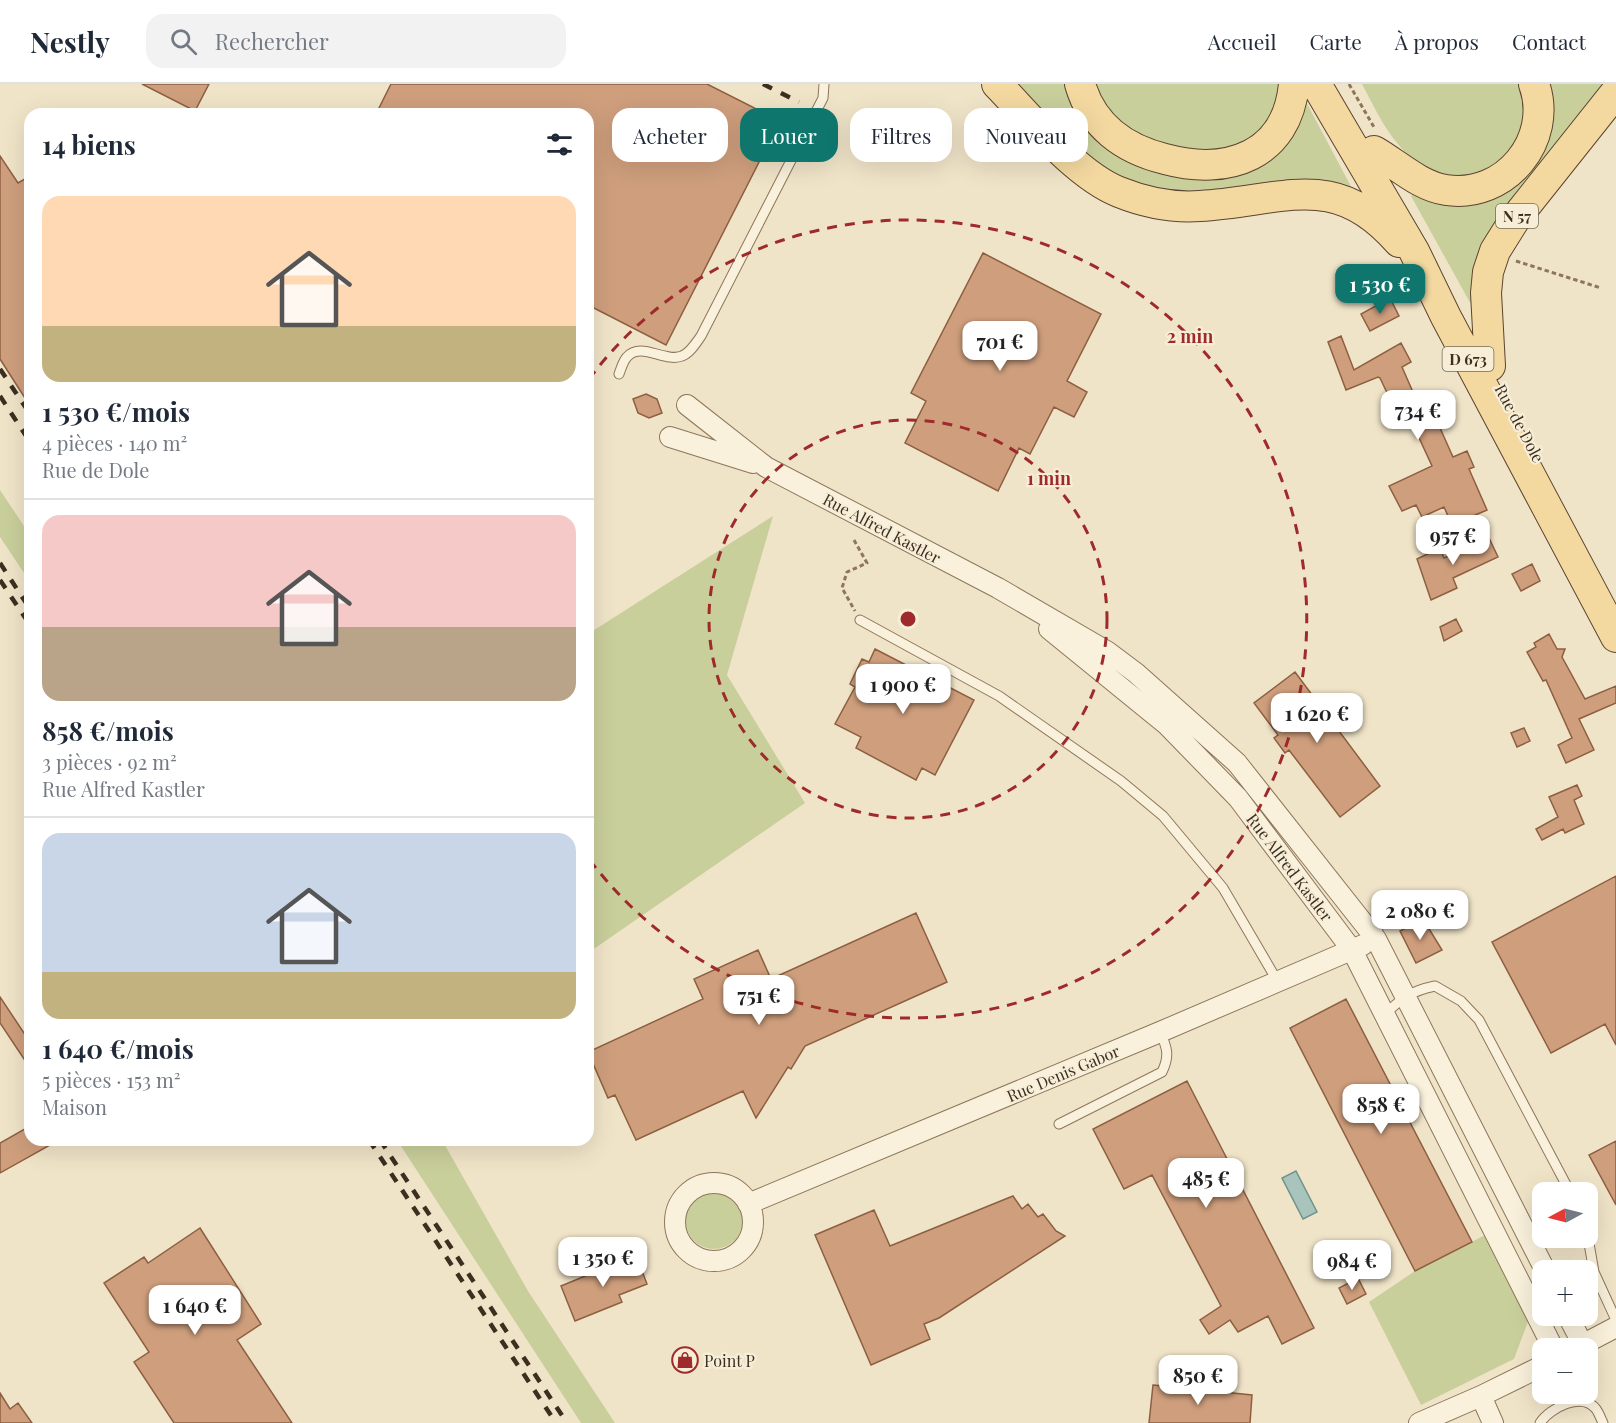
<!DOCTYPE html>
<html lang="fr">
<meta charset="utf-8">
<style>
body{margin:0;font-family:"Playfair Display",serif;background:#f2f2f3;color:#1f2937;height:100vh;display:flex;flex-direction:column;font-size:22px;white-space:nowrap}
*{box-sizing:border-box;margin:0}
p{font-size:20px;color:#747a83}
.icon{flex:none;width:33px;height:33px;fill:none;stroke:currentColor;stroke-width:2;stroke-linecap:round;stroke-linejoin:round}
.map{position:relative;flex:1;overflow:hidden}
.panel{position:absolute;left:24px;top:24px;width:570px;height:1038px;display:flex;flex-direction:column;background:#fff;border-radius:18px;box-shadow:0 6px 24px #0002}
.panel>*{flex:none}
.banner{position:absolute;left:612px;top:24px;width:570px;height:54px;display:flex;gap:12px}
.needle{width:39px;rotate:263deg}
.tools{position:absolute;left:1532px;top:1098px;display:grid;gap:12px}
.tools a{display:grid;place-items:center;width:66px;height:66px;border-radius:12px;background:#fff;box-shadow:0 6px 24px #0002;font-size:30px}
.price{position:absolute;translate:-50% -51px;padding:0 14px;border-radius:12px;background:#fff;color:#222;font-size:20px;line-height:39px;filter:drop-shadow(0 2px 3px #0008)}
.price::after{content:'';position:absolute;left:50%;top:36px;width:18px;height:14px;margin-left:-9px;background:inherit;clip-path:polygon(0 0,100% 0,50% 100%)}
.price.active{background:#0f766e;color:#fff}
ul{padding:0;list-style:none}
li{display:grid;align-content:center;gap:12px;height:318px;padding:0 18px}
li+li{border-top:2px solid #e0e1e3}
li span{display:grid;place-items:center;height:186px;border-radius:18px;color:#555}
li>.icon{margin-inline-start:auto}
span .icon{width:108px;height:108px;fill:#fffc;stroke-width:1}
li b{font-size:26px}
h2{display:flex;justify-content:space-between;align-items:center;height:72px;padding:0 18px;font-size:26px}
.chip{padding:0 21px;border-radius:18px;background:#fff;box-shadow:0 6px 24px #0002;font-size:21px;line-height:54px}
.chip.active{background:#0f766e;color:#fff}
header{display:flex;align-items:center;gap:36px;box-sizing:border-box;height:84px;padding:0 30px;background:#fff;border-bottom:2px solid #e0e1e3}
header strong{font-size:28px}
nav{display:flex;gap:33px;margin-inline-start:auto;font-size:21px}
.search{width:420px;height:54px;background:#f2f2f3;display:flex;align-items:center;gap:15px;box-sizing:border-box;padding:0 21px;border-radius:18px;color:#747a83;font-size:22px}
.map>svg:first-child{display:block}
.green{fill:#c9cf9b}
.water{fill:#a9c4bc;stroke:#6f938a;stroke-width:1.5}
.building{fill:#cf9f7d;stroke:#8d5f41;stroke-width:1.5}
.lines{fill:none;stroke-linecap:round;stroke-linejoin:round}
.service-casing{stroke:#8d765c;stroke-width:11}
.minor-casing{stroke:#8d765c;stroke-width:22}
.primary-casing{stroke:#5b4430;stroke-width:32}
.path{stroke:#8d765c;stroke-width:3;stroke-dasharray:4.5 3;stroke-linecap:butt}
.service{stroke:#faf1dc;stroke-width:9}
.minor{stroke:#faf1dc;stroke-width:20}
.primary{stroke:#f3d9a0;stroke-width:30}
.rail{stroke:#3d2e20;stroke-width:4.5;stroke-dasharray:10 10;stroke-linecap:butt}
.ring{fill:none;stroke:#9e2a2b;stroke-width:3;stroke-dasharray:10 8}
.labels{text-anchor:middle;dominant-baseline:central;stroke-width:4.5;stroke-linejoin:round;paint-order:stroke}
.shield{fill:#f7eed8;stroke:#756857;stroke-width:1.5}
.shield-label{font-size:15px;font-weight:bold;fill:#3d2e20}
.street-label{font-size:16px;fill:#3d2e20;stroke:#f7eed8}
.poi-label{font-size:16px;fill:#3d2e20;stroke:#f7eed8;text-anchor:start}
.centre{fill:#9e2a2b;stroke:#f7eed8;stroke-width:3}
.ring-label{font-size:18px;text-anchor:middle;font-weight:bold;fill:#9e2a2b;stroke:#f7eed8;stroke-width:4.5;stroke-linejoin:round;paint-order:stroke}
</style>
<header>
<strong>Nestly</strong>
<div class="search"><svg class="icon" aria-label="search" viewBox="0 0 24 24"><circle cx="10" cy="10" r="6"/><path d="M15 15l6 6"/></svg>Rechercher</div>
<nav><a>Accueil</a><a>Carte</a><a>À propos</a><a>Contact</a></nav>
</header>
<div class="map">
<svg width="1616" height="1339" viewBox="0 0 1616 1339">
<rect width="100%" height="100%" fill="#f0e4c8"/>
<path class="green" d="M1011,0H1070L1076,23L1212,91L1303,12L1355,110L1196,109L1150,105L1124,96L1100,84Z
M1090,0H1285L1259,57L1194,72L1114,41Z
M1362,0H1523C1530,18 1527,21 1522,39C1520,48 1519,63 1513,70C1492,95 1453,97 1425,83C1393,65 1378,30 1362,0Z
M1546,0H1610L1473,224L1411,112L1416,105L1501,107Z
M0,406L30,451V498L0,453Z
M773,432L727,591L805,719L588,869V550Z
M397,1056H442L528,1207L615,1339H581Z
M685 1136a29 29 0 1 1 58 0a29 29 0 1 1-58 0Z
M1485,1151L1529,1235L1514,1275L1421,1321L1369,1218L1415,1187Z"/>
<path class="water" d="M1296,1087L1317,1128L1303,1135L1282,1094Z"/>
<path class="building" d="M142,0H209L195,27Z
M391,0H707L780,37L666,261L588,221V30H376Z
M0,72L18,99L30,92V322L0,275Z
M983,169L1101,230L1067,297L1087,308L1074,333L1054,323L1030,370L1019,364L998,407L905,359L926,317L911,309Z
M1390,214L1399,232L1370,247L1361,230Z
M1341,252L1354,286L1401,259L1411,278L1402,283L1427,340L1436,335L1453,373L1467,367L1474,383L1469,385L1487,426L1452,441L1444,423L1422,433L1416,421L1402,427L1389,402L1432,382L1408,330L1406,328L1398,332L1380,294L1378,293L1346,306L1328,258Z
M646,310L657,315L662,329L649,334L638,329L633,315Z
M1489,454L1498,473L1453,494L1457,504L1431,516L1417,475L1440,464L1444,474Z
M1532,480L1540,497L1521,507L1512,490Z
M1456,535L1462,547L1444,557L1440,543Z
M1549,550L1557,565H1565L1562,573L1585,615L1616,602V619L1579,635L1594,666L1566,679L1558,661L1572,654L1546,596L1543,597L1527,568L1536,563L1534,559Z
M875,565L974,616L935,691L922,684L916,696L856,664L861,653L835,640L855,603L850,600L862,575L869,578Z
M1295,588L1380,702L1340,733L1289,666L1285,669L1274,654L1278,651L1254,619Z
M1524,644L1530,657L1517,663L1511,649Z
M1577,701L1582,712L1574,716L1584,740L1565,749L1563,745L1542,756L1536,745L1558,733L1549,713Z
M1616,792V961L1605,940L1551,969L1492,858Z
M916,829L947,898L805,962L791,985L788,983L756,1034L743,1007L636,1056L615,1011L608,1014L588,968L703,915L694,895L758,866L771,895Z
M1423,835L1442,866L1416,879L1400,847Z
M0,913L30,958V984L0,939Z
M1346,915L1472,1158L1415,1187L1290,944Z
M1187,997L1314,1244L1282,1260L1268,1232L1238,1248L1230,1236L1209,1250L1200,1236L1221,1222L1152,1091L1124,1105L1093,1045Z
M30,1042V1056H59L0,1089V1059Z
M1616,1057V1121L1589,1071Z
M1013,1112L1022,1125L1028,1120L1038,1133L1043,1130L1056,1147L1065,1152L939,1234L924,1240L930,1255L871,1281L815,1151L874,1126L890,1162Z
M200,1144L261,1240L237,1256L292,1339H174L134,1278L149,1268L104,1199L144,1173L148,1179Z
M636,1171L647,1200L619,1211L622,1218L575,1237L561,1202Z
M1358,1194L1366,1210L1347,1220L1339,1204Z
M1153,1301L1252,1311L1250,1339H1149Z
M0,1309L10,1325L18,1319L32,1339H0Z"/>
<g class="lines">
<g class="service-casing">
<path id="service" d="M619,290C621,285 623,277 627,273C641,257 665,279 682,272C690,269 696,259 701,252L823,14L824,0
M860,536L999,612L1121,697L1163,732L1223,804L1278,898
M1376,853L1381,831L1379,814
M1385,930C1402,914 1411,907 1435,902L1461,917L1479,936L1570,1108
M1059,1040L1162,988C1170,972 1167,963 1160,948
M1587,1148L1594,1188L1616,1236
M1540,1339C1550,1324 1582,1307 1596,1325C1599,1329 1601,1335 1603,1339"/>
</g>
<g class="minor-casing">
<path id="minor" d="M687,321L766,383L998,504L1108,568L1136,589L1237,679L1376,855L1545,1186
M670,353L753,379
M1049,545L1167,641L1238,714L1352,866L1553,1264
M675 1138a39 39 0 1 1 78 0a39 39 0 1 1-78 0Z
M748,1120L1160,948L1363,861
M1568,1232L1583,1261
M1576,1264L1616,1243
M1481,1312L1493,1339
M1419,1339L1481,1312L1542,1282"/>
</g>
<g class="primary-casing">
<path id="primary" d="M997,0C1030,34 1076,91 1119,108C1144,118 1173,124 1200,122C1282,118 1334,83 1399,158
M1080,0C1092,42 1124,65 1165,75C1228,92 1287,72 1294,0
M1316,0L1414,167L1446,233L1616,553
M1374,67C1397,80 1419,102 1446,106C1505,115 1554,56 1534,0
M1490,282L1486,209L1488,188L1495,167L1515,135L1616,8"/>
</g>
<path class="path" d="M1349,0L1375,45
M1516,177L1601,204
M854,456L867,479L847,488L842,504L855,527
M1410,828L1420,821"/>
<use href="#service" class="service"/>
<use href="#minor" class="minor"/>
<use href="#primary" class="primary"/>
<path class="rail" d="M763,0L799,18
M0,285L30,330
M0,312L30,358
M0,479L30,525
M0,496L30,541
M369,1056L556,1339
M380,1056L567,1339"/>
</g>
<g class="ring">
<circle cx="908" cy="535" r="199"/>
<path d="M589 295A399 399 0 1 1 589 775"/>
</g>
<defs>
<g id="shop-ring" transform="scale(1.35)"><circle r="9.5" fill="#f7eed8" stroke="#9e2a2b" stroke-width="1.5"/><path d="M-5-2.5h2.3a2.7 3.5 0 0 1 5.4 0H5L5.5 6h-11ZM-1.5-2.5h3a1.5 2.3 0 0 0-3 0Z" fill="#9e2a2b"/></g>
</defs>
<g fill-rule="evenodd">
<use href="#shop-ring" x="685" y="1276"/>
</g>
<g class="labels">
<g class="shield">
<rect x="1496" y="120" width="42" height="24" rx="4.5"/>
<rect x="1442.5" y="263" width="51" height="24" rx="4.5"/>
</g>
<g class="shield-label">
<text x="1517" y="132">N 57</text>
<text x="1468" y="275">D 673</text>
</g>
<g class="street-label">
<text transform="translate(1520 339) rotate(62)">Rue de Dole</text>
<text transform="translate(882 444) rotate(28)">Rue Alfred Kastler</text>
<text transform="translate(1290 783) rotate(53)">Rue Alfred Kastler</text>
<text transform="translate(1063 989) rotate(-23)">Rue Denis Gabor</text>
</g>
<g class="poi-label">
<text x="704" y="1276">Point P</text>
</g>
</g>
<circle cx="908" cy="535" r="9" class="centre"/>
<g class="ring-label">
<text x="1190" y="259">2 min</text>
<text x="1049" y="401">1 min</text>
</g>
</svg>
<div class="tools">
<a><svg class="needle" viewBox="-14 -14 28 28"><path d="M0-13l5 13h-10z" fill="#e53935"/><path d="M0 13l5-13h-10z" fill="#747a83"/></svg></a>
<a>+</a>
<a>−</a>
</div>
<b class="price active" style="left:1380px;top:231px">1 530 €</b>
<b class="price" style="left:1000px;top:288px">701 €</b>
<b class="price" style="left:1418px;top:357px">734 €</b>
<b class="price" style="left:1453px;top:482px">957 €</b>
<b class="price" style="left:903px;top:631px">1 900 €</b>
<b class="price" style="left:1317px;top:660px">1 620 €</b>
<b class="price" style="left:1420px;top:857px">2 080 €</b>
<b class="price" style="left:759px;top:942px">751 €</b>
<b class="price" style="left:1381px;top:1051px">858 €</b>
<b class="price" style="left:1206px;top:1125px">485 €</b>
<b class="price" style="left:603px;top:1204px">1 350 €</b>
<b class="price" style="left:1352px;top:1207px">984 €</b>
<b class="price" style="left:195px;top:1252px">1 640 €</b>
<b class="price" style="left:1198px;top:1322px">850 €</b>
<div class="banner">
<a class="chip">Acheter</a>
<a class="chip active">Louer</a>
<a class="chip">Filtres</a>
<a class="chip">Nouveau</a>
</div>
<section class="panel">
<h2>14 biens<svg class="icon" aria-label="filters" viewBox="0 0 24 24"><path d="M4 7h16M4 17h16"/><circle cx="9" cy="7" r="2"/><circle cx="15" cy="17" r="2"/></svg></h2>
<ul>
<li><span style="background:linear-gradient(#ffd9b3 70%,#c2b280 0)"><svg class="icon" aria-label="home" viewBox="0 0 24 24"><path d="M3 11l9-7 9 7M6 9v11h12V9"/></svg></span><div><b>1 530 €/mois</b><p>4 pièces · 140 m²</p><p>Rue de Dole</p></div></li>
<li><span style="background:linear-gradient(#f6c9c9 60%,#b9a48a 0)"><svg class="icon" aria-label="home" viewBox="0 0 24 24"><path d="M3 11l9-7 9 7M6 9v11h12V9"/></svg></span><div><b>858 €/mois</b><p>3 pièces · 92 m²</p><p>Rue Alfred Kastler</p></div></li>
<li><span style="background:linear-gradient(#c9d6e8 75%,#c2b280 0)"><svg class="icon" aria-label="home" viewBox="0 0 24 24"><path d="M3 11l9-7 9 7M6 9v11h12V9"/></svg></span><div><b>1 640 €/mois</b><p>5 pièces · 153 m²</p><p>Maison</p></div></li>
</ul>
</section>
</div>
